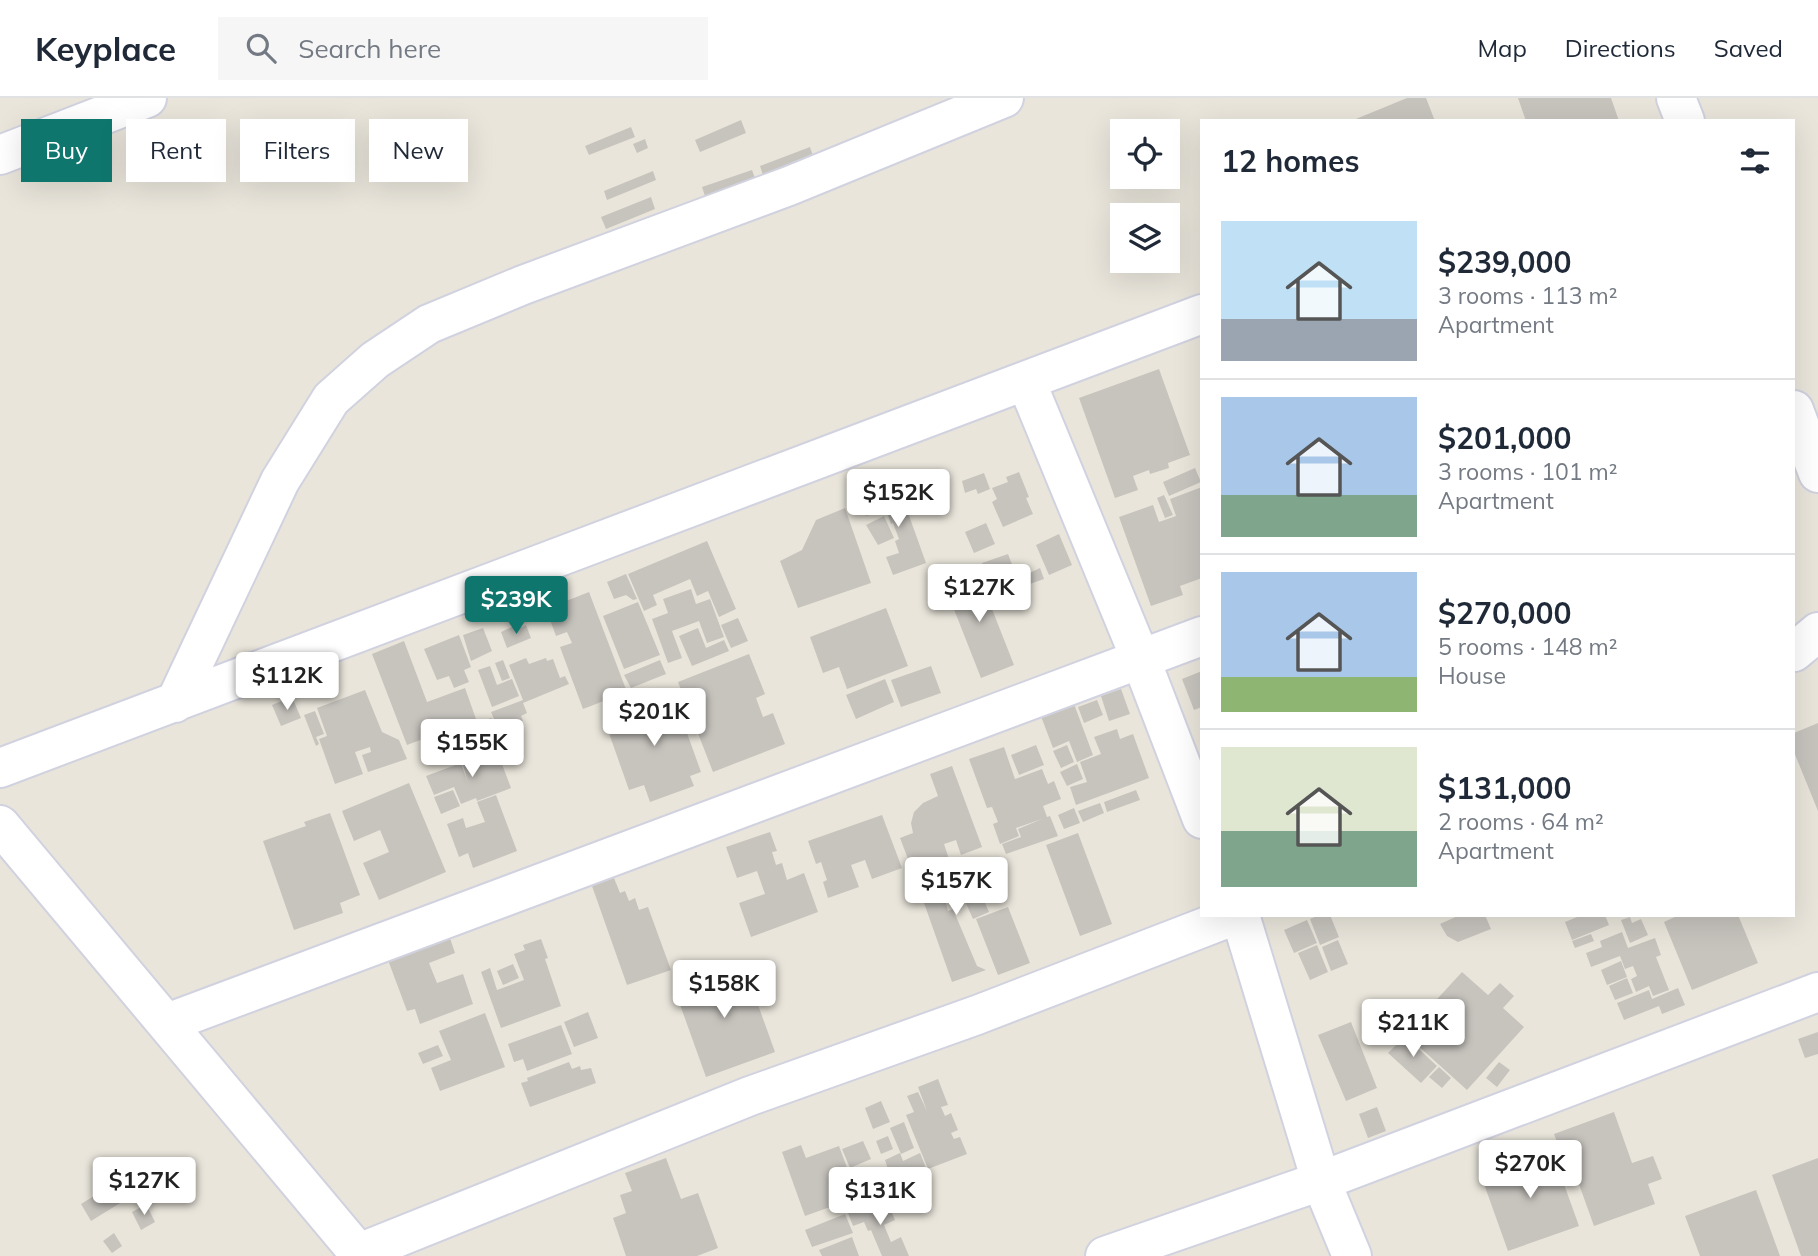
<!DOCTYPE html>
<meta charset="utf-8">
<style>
body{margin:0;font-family:Mulish,sans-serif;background:#f6f6f7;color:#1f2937;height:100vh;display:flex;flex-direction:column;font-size:26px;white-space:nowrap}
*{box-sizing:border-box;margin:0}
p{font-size:23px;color:#747a83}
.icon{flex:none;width:38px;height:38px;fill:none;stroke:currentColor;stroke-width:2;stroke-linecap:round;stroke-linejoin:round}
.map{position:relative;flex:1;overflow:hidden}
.sheet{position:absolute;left:1200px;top:21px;width:595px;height:798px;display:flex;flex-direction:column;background:#fff;border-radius:0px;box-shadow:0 7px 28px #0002}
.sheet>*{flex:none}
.top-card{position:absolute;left:21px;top:21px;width:665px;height:63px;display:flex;gap:14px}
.fabs{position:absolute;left:1110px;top:21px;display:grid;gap:14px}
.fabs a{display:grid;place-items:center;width:70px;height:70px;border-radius:0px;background:#fff;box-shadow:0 7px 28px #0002;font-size:35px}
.price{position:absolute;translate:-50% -60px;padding:0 16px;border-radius:7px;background:#fff;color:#222;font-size:23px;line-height:46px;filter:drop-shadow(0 2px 4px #0008)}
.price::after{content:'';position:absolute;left:50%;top:42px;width:21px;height:16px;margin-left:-10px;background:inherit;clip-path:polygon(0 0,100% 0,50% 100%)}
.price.on{background:#0f766e;color:#fff}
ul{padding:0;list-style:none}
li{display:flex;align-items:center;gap:21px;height:175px;padding:0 21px}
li+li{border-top:2px solid #e0e1e3}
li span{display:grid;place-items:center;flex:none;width:196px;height:140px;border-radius:0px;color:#555}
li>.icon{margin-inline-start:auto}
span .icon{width:84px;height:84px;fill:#fffc;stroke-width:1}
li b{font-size:30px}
h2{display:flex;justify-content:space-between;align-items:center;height:84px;padding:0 21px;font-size:30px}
.pill{padding:0 24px;border-radius:0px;background:#fff;box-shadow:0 7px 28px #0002;font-size:24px;line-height:63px}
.pill.on{background:#0f766e;color:#fff}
header{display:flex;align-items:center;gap:42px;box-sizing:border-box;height:98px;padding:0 35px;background:#fff;border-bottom:2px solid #e0e1e3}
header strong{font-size:33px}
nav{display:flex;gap:38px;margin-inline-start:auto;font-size:24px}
.search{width:490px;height:63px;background:#f6f6f7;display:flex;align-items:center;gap:18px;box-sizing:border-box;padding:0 24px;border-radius:0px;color:#747a83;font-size:26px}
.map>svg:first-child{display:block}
.building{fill:#c7c4be}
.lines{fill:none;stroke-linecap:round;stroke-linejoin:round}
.minor-casing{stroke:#d1d2df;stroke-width:42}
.minor{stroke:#fff;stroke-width:38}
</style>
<header>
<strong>Keyplace</strong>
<div class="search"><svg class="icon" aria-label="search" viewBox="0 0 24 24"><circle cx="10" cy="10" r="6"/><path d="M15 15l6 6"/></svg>Search here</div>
<nav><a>Map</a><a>Directions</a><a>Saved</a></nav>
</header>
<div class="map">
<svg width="1818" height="1158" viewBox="0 0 1818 1158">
<rect width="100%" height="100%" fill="#e9e5db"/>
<path class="building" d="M1407,0H1426L1435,23H1351Z
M1518,0H1611L1619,23H1526Z
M741,22L746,35L700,54L695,42Z
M631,29L635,39L589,57L585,48Z
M645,41L648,50L637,55L633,46Z
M810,49L814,61L764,80L760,68Z
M752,72L756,83L706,101L702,89Z
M653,73L656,82L607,102L604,93Z
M651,99L655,111L606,131L601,119Z
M1159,271L1190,357L1168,365L1169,370L1150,376L1149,372L1133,378L1138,392L1115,400L1079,300Z
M1195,370L1201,384L1169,398L1163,384Z
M1019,374L1029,399L1026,400L1033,416L1003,429L992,404L997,401L992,390L1008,384L1006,379Z
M984,375L990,391L978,396L976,391L965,395L962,383Z
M891,386L896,400L902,398L926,465L893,477L886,459L899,455L895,443L899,441L893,425L891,426L886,411L866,418L865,412L871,411L865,396Z
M1202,389V480L1180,488L1183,497L1151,508L1119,419L1153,407L1159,424L1176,418L1170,401Z
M1164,397L1173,417L1165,420L1157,400Z
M845,410L871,485L798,510L780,463L802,452L816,422Z
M884,418L894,440L878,447L866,427Z
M986,425L995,446L974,455L965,434Z
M1059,436L1072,467L1049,477L1036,447Z
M707,443L736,511L719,519L708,493L697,498L690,481L653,497L657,507L644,513L628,476Z
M1008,456L1017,479L1006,483L1008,489L992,495L982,465Z
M1040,470L1044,481L1027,487L1023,478Z
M977,473L1014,567L981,580L944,486Z
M626,476L637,501L633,502L626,497L614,501L607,484Z
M691,491L696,506L710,501L724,539L707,545L699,523L672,533L682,560L668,565L652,521L668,515L663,501Z
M589,494L627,594L583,611L560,549L572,545L567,534L556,538L546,511Z
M638,504L660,557L624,571L603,518Z
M886,510L908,568L847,591L839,569L823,575L810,539Z
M738,520L748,543L731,550L721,527Z
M526,527L531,540L507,550L501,534L514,528L516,532Z
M483,530L492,553L471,563L463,537Z
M698,530L706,550L724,542L729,553L692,568L679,538Z
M459,537L471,569L464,572L469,584L454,590L449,578L437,582L424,551Z
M404,543L427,604L465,590L476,621L407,647L372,556Z
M749,556L765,596L756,600L763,619L773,615L785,646L713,674L678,584Z
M526,560L529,566L546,560L547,563L553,561L560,580L565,578L569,586L523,605L527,615L521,618L523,623L514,626L512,621L497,628L491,614L523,602L509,567Z
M503,562L510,580L502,583L495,565Z
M660,562L666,576L631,590L624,577Z
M490,568L497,587L512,581L519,598L492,609L478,572Z
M931,568L941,595L901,609L891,582Z
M1202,573V609L1194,612L1182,581Z
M885,581L894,604L856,621L846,597Z
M1121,591L1130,616L1109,623L1101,598Z
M365,592L382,634L399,642L407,661L368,674L362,657L371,654L370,649L355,654L363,676L335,686L319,641L327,638L317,610Z
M673,596L701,674L690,678L694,688L650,704L644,687L629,692L604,621Z
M292,599L301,620L281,628L272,607Z
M1097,602L1103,617L1084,625L1078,609Z
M1074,606L1093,657L1077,664L1069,643L1053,650L1039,613Z
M315,613L324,636L316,639L319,646L316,648L304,617Z
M491,620L500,642L453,660L445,638Z
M1818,625V713L1794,654V635Z
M1117,631L1120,641L1133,636L1149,680L1076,707L1070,689L1087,684L1080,664L1101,656L1094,639Z
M1036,647L1044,667L1019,677L1011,657Z
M1067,647L1074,664L1061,670L1053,653Z
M1004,649L1015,681L1042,671L1048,686L1054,683L1061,701L1043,708L1047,719L1050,718L1058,738L1006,756L1002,746L1021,739L1018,731L1042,721L1016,730L1019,738L1000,746L993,726L998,724L992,709L987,710L969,661Z
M497,653L511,690L477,703L476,700L461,706L454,689L434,697L426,678L461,665L468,685L463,667Z
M1077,666L1083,681L1067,688L1060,674Z
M952,668L982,749L961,757L956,742L944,746L949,761L913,774L900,740L913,735L911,725L914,714L923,705L938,698L930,676Z
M409,685L446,774L379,802L363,765L389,754L380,732L354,743L342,713Z
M453,692L460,708L441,716L434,699Z
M1136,692L1140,702L1107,714L1104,704Z
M496,697L517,753L473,770L468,755L459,759L447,726L463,720L466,730L485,724L477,704Z
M1100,705L1104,715L1083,724L1078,713Z
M1074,710L1080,725L1064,731L1058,717Z
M330,715L360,797L340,805L343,815L294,832L263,743L306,728L304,724Z
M882,717L902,770L872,781L865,762L851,767L859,789L828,800L823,784L827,782L821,764L816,766L808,743Z
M770,734L777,753L772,754L776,767L782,765L787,782L804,775L818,814L751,839L739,805L765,796L757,773L737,780L726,749Z
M1078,735L1112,826L1080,838L1046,747Z
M995,759L1006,789L986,780L965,788L963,784L942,791L948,813L953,811L977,868L986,872L952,884L918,788Z
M614,780L620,795L625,793L629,803L635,800L639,812L648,809L671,872L627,887L592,788Z
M981,796L989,814L973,821L965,803Z
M1008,809L1030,865L998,877L976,821Z
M1319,817H1330L1339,839L1320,847L1310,821Z
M1460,817H1485L1491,831L1458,844L1447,838L1440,826Z
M1582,817H1605L1609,827L1572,842L1565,824Z
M1679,817H1738L1758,865L1692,892L1664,824Z
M1630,819L1632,825L1641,821L1648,837L1630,845L1621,822Z
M1307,822L1317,845L1294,855L1284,832Z
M1622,834L1628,850L1655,840L1661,857L1656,859L1669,892L1653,898L1649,888L1636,894L1631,881L1637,878L1633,868L1625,871L1620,858L1591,869L1586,855L1602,849L1600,843Z
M1591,836L1594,843L1575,850L1572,843Z
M450,840L455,855L429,865L437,885L463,876L473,906L420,926L415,911L407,913L388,862Z
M541,841L548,860L545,861L561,908L501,930L481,874L490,870L497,892L524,882L514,856L525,852L523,847Z
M1338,842L1348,866L1331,873L1322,849Z
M1317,847L1328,874L1310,882L1298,855Z
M1621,863L1627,879L1607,887L1601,872Z
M743,865L775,954L706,979L674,890Z
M513,866L519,880L503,887L497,873Z
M1462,874L1488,897L1500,885L1514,898L1503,910L1524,929L1467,992L1405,936Z
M1627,880L1633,895L1615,902L1609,888Z
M1678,890L1685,907L1662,916L1659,908L1624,922L1617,905L1649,892L1652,901Z
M588,914L598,940L574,949L564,924Z
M485,915L505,969L440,993L431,970L451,962L439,933Z
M1351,924L1377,990L1346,1003L1318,937Z
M561,927L572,956L527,973L523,961L514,964L508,946Z
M1818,934V956L1805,960L1798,941Z
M1405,938L1437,968L1421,985L1388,955Z
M438,947L443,958L423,966L418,955Z
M569,964L572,971L580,968L581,972L591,970L596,985L530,1009L521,985L528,983L527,980Z
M1499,964L1510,972L1497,989L1486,980Z
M1439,969L1451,980L1442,990L1429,979Z
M938,981L948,1007L941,1009L945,1018L951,1015L958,1032L951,1035L954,1041L960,1039L967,1056L928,1071L906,1017L914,1014L907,998L918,994L927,1013L918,989Z
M881,1003L890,1024L873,1031L865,1010Z
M1377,1009L1386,1033L1368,1040L1359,1016Z
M1614,1014L1632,1065L1653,1058L1662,1081L1648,1086L1655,1106L1594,1128L1566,1050L1560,1052L1554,1036Z
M904,1024L914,1050L901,1056L890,1030Z
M888,1038L893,1051L881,1056L876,1043Z
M863,1043L871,1061L850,1070L842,1051Z
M801,1047L806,1060L839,1048L858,1099L805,1118L782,1054Z
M1551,1050L1579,1128L1508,1153L1480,1075Z
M900,1055L903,1063L920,1055L927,1072L893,1086L885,1062Z
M666,1060L681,1101L698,1095L718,1150L697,1158H626L613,1120L626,1115L620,1097L632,1093L625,1075Z
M1818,1060V1158H1801L1772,1077Z
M115,1085L125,1102L91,1123L81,1106Z
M1756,1092L1780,1158H1700L1685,1118Z
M886,1100L895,1122L884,1127L891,1144L901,1139L909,1158H882L871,1132L868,1133L864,1124L853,1128L848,1115Z
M146,1106L155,1124L141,1132L132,1114Z
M845,1116L853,1135L812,1149L805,1132Z
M114,1135L122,1148L112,1155L103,1143Z
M852,1139L859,1158H822L819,1152Z"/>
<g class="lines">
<g class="minor-casing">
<path id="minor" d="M1676,0L1685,23
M0,57L147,0
M1026,283L1141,562L1202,721
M1794,312L1818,375
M1794,554L1818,534
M175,605L280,383L331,301L375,262L429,226L523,187L789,88L1004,0
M0,670L1202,216
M0,727L361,1158
M1240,817L1321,1083L1352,1158
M167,925L1202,538
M359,1155L750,998L977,917L1236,817
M1105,1158L1321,1083L1818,894"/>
</g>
<use href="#minor" class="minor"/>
</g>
</svg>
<div class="fabs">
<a><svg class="icon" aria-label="locate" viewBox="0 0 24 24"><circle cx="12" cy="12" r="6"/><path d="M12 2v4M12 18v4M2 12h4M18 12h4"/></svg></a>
<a><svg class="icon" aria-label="layers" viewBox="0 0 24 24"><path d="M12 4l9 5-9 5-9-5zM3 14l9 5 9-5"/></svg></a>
</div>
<b class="price" style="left:898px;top:431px">$152K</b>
<b class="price" style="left:979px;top:526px">$127K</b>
<b class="price on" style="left:516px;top:538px">$239K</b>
<b class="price" style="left:287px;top:614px">$112K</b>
<b class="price" style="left:654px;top:650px">$201K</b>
<b class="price" style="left:472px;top:681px">$155K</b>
<b class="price" style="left:956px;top:819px">$157K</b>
<b class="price" style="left:724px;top:922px">$158K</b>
<b class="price" style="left:1413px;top:961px">$211K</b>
<b class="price" style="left:1530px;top:1102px">$270K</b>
<b class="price" style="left:144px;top:1119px">$127K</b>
<b class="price" style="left:880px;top:1129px">$131K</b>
<div class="top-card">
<a class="pill on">Buy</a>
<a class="pill">Rent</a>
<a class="pill">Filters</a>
<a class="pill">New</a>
</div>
<section class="sheet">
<h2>12 homes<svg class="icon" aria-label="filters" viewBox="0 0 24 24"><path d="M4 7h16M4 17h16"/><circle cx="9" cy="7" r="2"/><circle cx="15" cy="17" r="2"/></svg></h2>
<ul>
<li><span style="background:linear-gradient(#bfe0f5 70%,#9aa5b1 0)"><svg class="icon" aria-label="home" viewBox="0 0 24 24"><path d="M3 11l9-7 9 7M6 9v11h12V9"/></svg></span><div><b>$239,000</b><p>3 rooms · 113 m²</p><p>Apartment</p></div></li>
<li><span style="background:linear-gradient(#a9c7e8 70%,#7fa58c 0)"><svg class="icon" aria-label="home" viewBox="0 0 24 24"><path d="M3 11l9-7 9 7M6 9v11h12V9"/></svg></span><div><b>$201,000</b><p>3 rooms · 101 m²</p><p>Apartment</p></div></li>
<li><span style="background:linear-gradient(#a9c7e8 75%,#8fb573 0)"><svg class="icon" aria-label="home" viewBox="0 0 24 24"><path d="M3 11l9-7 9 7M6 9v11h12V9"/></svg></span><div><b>$270,000</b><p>5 rooms · 148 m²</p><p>House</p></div></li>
<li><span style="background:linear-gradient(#dfe7d0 60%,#7fa58c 0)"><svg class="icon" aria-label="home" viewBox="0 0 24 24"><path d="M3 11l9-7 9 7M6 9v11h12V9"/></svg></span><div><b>$131,000</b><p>2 rooms · 64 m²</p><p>Apartment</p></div></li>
</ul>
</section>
</div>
